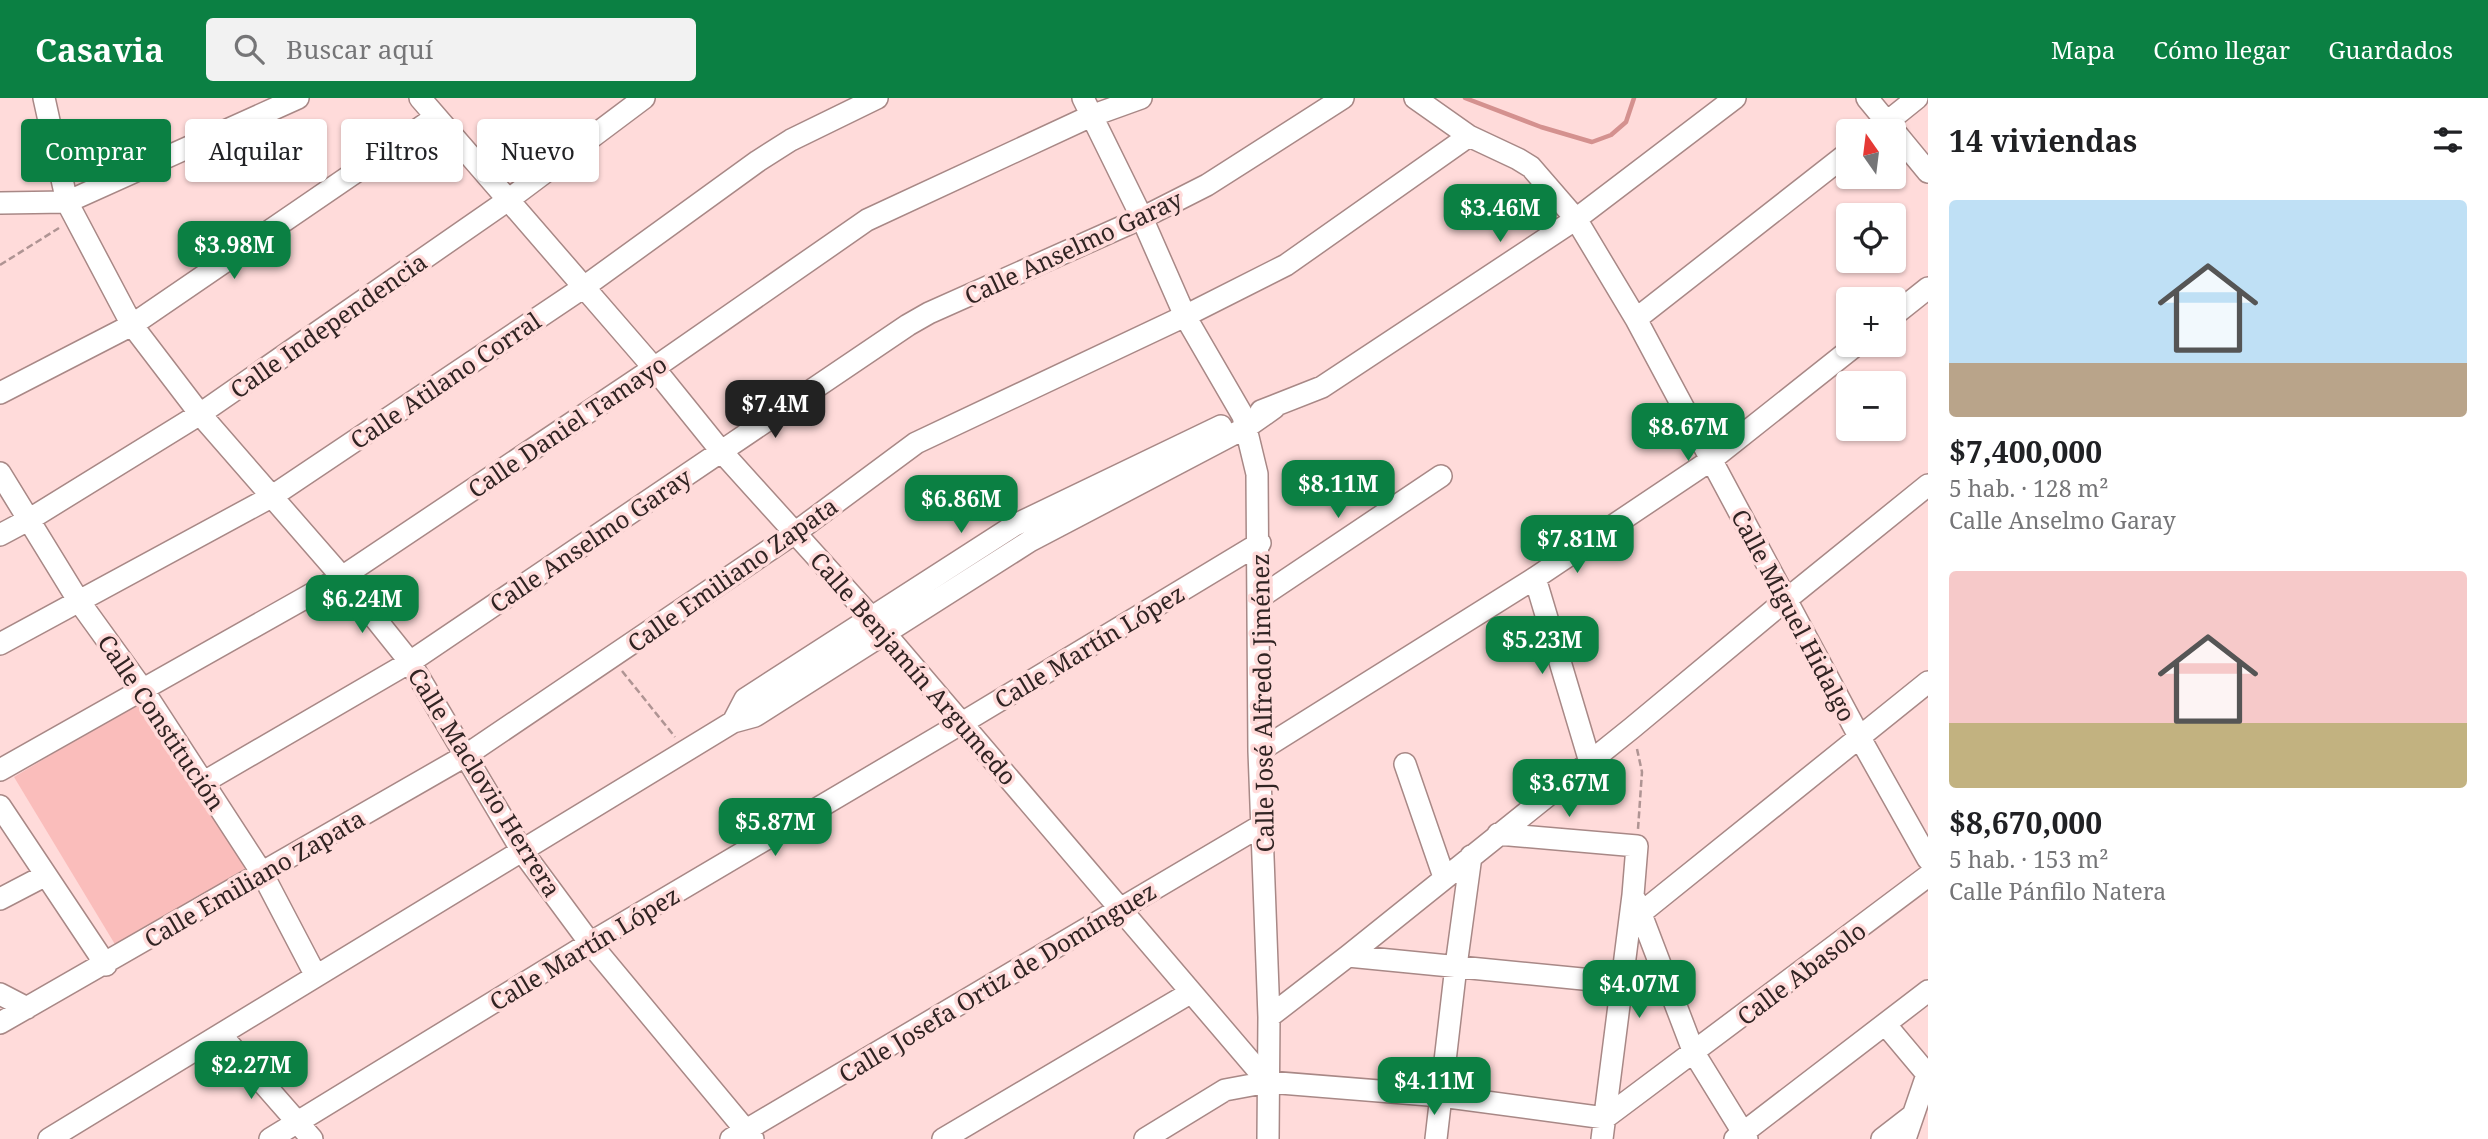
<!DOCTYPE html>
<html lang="es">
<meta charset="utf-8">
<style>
body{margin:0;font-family:"Noto Serif",serif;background:#f2f2f2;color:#202124;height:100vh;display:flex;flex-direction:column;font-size:26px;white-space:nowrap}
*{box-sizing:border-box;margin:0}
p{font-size:23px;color:#757577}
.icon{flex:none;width:38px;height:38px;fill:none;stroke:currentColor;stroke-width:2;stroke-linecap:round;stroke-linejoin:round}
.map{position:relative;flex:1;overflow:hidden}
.drawer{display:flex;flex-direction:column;background:#fff;width:560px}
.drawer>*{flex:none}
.top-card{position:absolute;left:21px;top:21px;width:665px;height:63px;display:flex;gap:14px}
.needle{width:46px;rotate:346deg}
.buttons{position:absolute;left:1836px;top:21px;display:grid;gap:14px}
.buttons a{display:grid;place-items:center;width:70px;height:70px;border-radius:7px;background:#fff;box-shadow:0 2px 5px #0004;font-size:35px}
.price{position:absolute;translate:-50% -60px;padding:0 16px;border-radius:14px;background:#0b8043;color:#fff;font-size:23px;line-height:46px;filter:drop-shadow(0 2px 4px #0008)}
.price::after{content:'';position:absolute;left:50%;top:42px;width:21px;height:16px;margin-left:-10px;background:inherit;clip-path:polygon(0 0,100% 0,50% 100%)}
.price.active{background:#222;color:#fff}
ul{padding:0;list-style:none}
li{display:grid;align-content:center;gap:14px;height:371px;padding:0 21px}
li span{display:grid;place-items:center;height:217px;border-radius:7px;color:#555}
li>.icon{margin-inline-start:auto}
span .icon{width:126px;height:126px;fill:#fffc;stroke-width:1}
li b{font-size:30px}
h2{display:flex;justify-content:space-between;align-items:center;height:84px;padding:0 21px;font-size:30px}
.pill{padding:0 24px;border-radius:7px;background:#fff;box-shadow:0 2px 5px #0004;font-size:24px;line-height:63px}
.pill.active{background:#0b8043;color:#fff}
header{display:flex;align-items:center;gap:42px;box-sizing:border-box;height:98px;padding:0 35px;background:#0b8043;color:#fff}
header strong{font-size:33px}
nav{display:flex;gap:38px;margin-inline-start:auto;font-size:24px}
.search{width:490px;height:63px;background:#f2f2f2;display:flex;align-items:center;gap:18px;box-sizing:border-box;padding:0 24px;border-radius:7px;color:#757577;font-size:26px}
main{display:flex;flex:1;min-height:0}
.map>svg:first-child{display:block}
.grass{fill:#fabdbb}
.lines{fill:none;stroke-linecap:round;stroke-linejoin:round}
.stream{stroke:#d4918f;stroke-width:4.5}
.minor-casing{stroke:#a88886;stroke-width:24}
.path{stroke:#af9493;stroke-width:2.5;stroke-dasharray:7 3.5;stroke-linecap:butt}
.minor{stroke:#fff;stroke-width:21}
.labels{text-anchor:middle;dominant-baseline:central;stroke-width:7;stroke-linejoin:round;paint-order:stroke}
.street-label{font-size:24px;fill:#312423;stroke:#ffdbda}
</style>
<header>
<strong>Casavia</strong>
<div class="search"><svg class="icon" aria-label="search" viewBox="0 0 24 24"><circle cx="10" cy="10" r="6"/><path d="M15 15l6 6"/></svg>Buscar aquí</div>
<nav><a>Mapa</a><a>Cómo llegar</a><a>Guardados</a></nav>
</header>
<main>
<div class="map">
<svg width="1928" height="1041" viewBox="0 0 1928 1041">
<rect width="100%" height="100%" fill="#ffdbda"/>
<path class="grass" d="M144,601L246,770L116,848L14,679Z"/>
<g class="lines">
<path class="stream" d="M1465,0L1541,29L1592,44L1611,37L1626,24L1634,0"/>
<g class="minor-casing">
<path id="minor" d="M44,0L67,104L132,227L200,316L342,479L410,564L522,753L590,845L753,1041
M420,0L654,270L721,353L871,519L1268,984
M1083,0L1142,120L1185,218L1243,318L1257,376L1259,653L1269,919L1268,1041
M1415,0L1469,38L1518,61L1531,69L1576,121L1636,221L1860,640L1928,761
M1867,0L1928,74
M1876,33L1917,0
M0,105L67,104L298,0
M1894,217L1928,190
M1636,221L1848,55
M0,295L132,227L436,19
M1261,313L1322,289L1576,121L1735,0
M0,375L78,502L143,592L262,775L316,878
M0,437L30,421L200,316L508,102L644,0
M1535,480L1590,664
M1259,500L1441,378
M0,546L271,399L584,189L758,63L791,42L877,0
M733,624L745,601L1015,427L1221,328
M1259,653L1535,480L1711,362L1856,247
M1405,666L1444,779
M0,672L342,479L654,270L867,122L1091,18L1141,0
M204,684L410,564L908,227L929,215L1142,120L1207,87L1343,0
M0,708L106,867
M1498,736L1637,748L1633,797L1602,1041
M0,801L46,777
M1636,803L1694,955L1747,1041
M1641,815L1928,584
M1348,858L1623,885
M0,896L27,910
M1269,919L1348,858L1632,630L1787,501L1928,387
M0,925L465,658L796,434L916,345L1185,218L1286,167L1469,38
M1885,926L1927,976
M221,937L312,1041
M49,1041L733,624L755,618L1030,443L1247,329L1274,310
M270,1041L590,845L962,625L1260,445
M731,1041L1262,727
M943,1041L1190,895
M1145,1041L1225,992L1268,984L1441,998L1605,1020L1928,778
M1436,1041L1456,868L1471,758
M1735,1041L1928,893
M1882,1041L1913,1017
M1905,1041L1928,974"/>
</g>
<path class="path" d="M0,167L59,130
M622,573L675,639
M1637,651L1642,674L1638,731"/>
<use href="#minor" class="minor"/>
</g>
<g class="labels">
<g class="street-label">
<text transform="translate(1073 149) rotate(-25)">Calle Anselmo Garay</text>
<text transform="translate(328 227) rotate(-35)">Calle Independencia</text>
<text transform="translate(445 282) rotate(-34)">Calle Atilano Corral</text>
<text transform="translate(567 328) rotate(-34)">Calle Daniel Tamayo</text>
<text transform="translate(590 442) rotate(-34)">Calle Anselmo Garay</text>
<text transform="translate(732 476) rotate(-35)">Calle Emiliano Zapata</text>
<text transform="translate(1794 517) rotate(62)">Calle Miguel Hidalgo</text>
<text transform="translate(1089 548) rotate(-31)">Calle Martín López</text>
<text transform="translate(914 570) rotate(49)">Calle Benjamín Argumedo</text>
<text transform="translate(1262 605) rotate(-91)">Calle José Alfredo Jiménez</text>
<text transform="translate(162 624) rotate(56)">Calle Constitución</text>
<text transform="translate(485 684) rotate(58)">Calle Maclovio Herrera</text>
<text transform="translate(254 780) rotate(-30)">Calle Emiliano Zapata</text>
<text transform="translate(584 850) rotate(-31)">Calle Martín López</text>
<text transform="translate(1801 875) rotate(-37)">Calle Abasolo</text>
<text transform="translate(997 884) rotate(-31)">Calle Josefa Ortiz de Domínguez</text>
</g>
</g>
</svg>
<div class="buttons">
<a><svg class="needle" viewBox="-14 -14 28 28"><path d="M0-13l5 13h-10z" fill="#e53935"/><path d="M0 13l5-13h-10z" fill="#757577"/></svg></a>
<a><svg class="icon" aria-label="locate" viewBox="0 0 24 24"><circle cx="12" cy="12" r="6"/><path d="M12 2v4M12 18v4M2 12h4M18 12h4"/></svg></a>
<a>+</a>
<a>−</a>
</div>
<b class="price" style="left:1500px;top:146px">$3.46M</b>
<b class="price" style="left:234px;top:183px">$3.98M</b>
<b class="price active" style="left:775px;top:342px">$7.4M</b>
<b class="price" style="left:1688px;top:365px">$8.67M</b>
<b class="price" style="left:1338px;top:422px">$8.11M</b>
<b class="price" style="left:961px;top:437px">$6.86M</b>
<b class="price" style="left:1577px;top:477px">$7.81M</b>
<b class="price" style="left:362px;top:537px">$6.24M</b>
<b class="price" style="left:1542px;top:578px">$5.23M</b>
<b class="price" style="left:1569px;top:721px">$3.67M</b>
<b class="price" style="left:775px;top:760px">$5.87M</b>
<b class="price" style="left:1639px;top:922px">$4.07M</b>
<b class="price" style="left:251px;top:1003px">$2.27M</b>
<b class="price" style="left:1434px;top:1019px">$4.11M</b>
<div class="top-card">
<a class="pill active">Comprar</a>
<a class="pill">Alquilar</a>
<a class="pill">Filtros</a>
<a class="pill">Nuevo</a>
</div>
</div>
<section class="drawer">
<h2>14 viviendas<svg class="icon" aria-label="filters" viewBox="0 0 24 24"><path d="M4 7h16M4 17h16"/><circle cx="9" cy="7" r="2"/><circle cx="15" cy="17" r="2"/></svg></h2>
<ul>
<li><span style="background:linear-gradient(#bfe0f5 75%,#b9a48a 0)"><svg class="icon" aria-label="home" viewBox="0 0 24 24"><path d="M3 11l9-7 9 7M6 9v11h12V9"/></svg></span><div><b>$7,400,000</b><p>5 hab. · 128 m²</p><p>Calle Anselmo Garay</p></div></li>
<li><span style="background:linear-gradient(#f6c9c9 70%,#c2b280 0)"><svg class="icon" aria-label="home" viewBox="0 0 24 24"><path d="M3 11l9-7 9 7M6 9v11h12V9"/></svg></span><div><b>$8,670,000</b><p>5 hab. · 153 m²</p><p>Calle Pánfilo Natera</p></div></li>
</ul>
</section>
</main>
